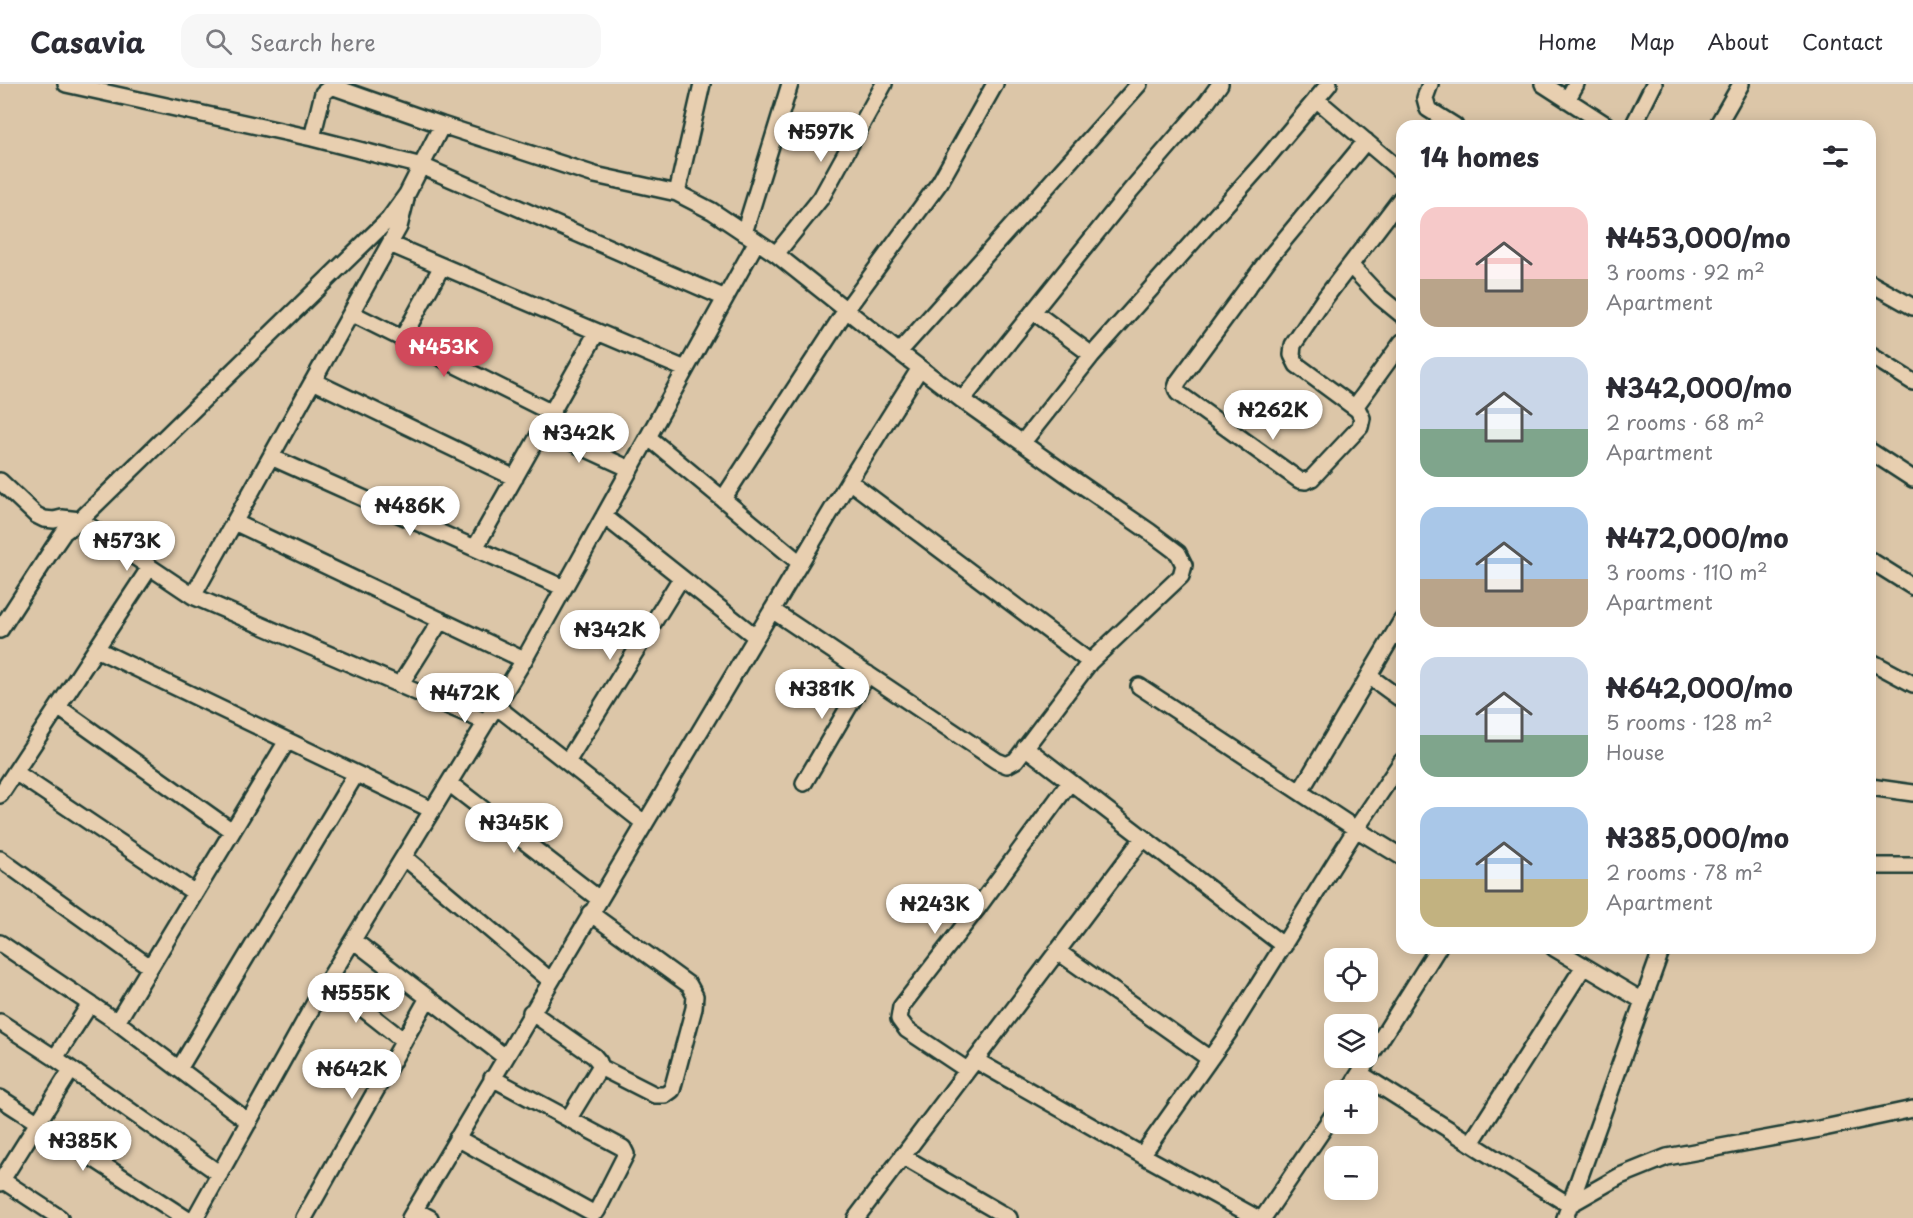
<!DOCTYPE html>
<meta charset="utf-8">
<style>
body{margin:0;font-family:"Playpen Sans",sans-serif;background:#f7f7f7;color:#2b2b33;height:100vh;display:flex;flex-direction:column;font-size:22px;white-space:nowrap}
*{box-sizing:border-box;margin:0}
p{font-size:20px;color:#7c7c81}
.icon{flex:none;width:33px;height:33px;fill:none;stroke:currentColor;stroke-width:2;stroke-linecap:round;stroke-linejoin:round}
.map{position:relative;flex:1;overflow:hidden}
.drawer{position:absolute;left:1396px;top:36px;width:480px;height:834px;display:flex;flex-direction:column;background:#fff;border-radius:18px;box-shadow:0 3px 15px #0003}
.drawer>*{flex:none}
.controls{position:absolute;left:1324px;top:864px;display:grid;gap:12px}
.controls a{display:grid;place-items:center;width:54px;height:54px;border-radius:12px;background:#fff;box-shadow:0 3px 15px #0003;font-size:30px}
.price{position:absolute;translate:-50% -51px;padding:0 14px;border-radius:21px;background:#fff;color:#222;font-size:20px;line-height:39px;filter:drop-shadow(0 2px 3px #0008)}
.price::after{content:'';position:absolute;left:50%;top:36px;width:18px;height:14px;margin-left:-9px;background:inherit;clip-path:polygon(0 0,100% 0,50% 100%)}
.price.active{background:#d1495b;color:#fff}
ul{padding:0;list-style:none}
li{display:flex;align-items:center;gap:18px;height:150px;padding:0 24px}
li span{display:grid;place-items:center;flex:none;width:168px;height:120px;border-radius:18px;color:#555}
li>.icon{margin-inline-start:auto}
span .icon{width:72px;height:72px;fill:#fffc;stroke-width:1}
li b{font-size:26px}
h2{display:flex;justify-content:space-between;align-items:center;height:72px;padding:0 24px;font-size:26px}
header{display:flex;align-items:center;gap:36px;box-sizing:border-box;height:84px;padding:0 30px;background:#fff;border-bottom:2px solid #e1e1e2}
header strong{font-size:28px}
nav{display:flex;gap:33px;margin-inline-start:auto;font-size:21px}
.search{width:420px;height:54px;background:#f7f7f7;display:flex;align-items:center;gap:15px;box-sizing:border-box;padding:0 21px;border-radius:18px;color:#7c7c81;font-size:22px}
.map>svg:first-child{display:block}
.lines{fill:none;stroke-linecap:round;stroke-linejoin:round}
.street-casing{stroke:#1f3d34;stroke-width:20}
.street{stroke:#e8cfb0;stroke-width:15}
</style>
<header>
<strong>Casavia</strong>
<div class="search"><svg class="icon" aria-label="search" viewBox="0 0 24 24"><circle cx="10" cy="10" r="6"/><path d="M15 15l6 6"/></svg>Search here</div>
<nav><a>Home</a><a>Map</a><a>About</a><a>Contact</a></nav>
</header>
<div class="map">
<svg width="1913" height="1134" viewBox="0 0 1913 1134">
<rect width="100%" height="100%" fill="#dcc6a8"/>
<filter id="ink" filterUnits="userSpaceOnUse"><feTurbulence type="fractalNoise" baseFrequency=".0167" numOctaves="2"/><feDisplacementMap in="SourceGraphic" scale="12" xChannelSelector="R" yChannelSelector="G"/><feConvolveMatrix kernelMatrix="1 2 1 2 8 2 1 2 1" color-interpolation-filters="sRGB"/></filter>
<g filter="url(#ink)">
<g class="lines">
<g class="street-casing">
<path id="street" d="M66,0L312,54L422,82L725,214
M1430,0L1425,14L1428,25L1455,42
M1543,0L1608,42
M1316,15L1402,88
M1567,16L1576,0
M1633,42L1654,0
M1717,42L1741,0
M312,54L323,9L328,5L334,3L442,41L595,91L677,109L712,127L776,170L899,268L962,316L1073,395L1150,448L1178,469L1184,481L1181,492L1090,578L1016,676L1007,681L997,677L772,526
M1366,57L1270,173L1178,298L1176,304L1178,309L1299,396L1306,397L1312,394L1360,343L1362,334L1358,326L1297,281L1292,271L1293,261L1325,214L1402,113
M677,109L702,0
M744,149L790,0
M390,160L685,285
M776,170L821,114L884,0
M1350,181L1380,213L1402,231
M1870,199L1913,223
M1034,228L1092,271
M351,229L552,329
M402,255L442,182
M899,268L1139,0
M1870,271L1913,298
M313,297L515,394
M962,316L1131,106L1207,18L1220,0
M1355,323L1402,258
M543,345L630,385
M648,353L800,479
M1023,358L1092,271L1261,81L1329,0
M1870,367L1913,395
M271,373L564,504
M0,397L36,431L44,435L54,436L62,434L80,436L193,512L486,638
M849,397L1090,578
M723,415L846,226L940,98L995,0
M604,432L756,553
M234,438L524,576
M475,464L597,248
M1870,476L1913,503
M193,512L399,143L406,115
M0,546L53,464L64,448L80,436L389,135L407,110L442,41
M96,565L432,726
M1870,577L1913,600
M1369,592L1402,616
M400,601L441,536
M1139,602L1356,745L1402,773
M496,622L644,739
M58,623L232,747
M1025,663L1284,862
M567,678L681,494
M15,688L195,809
M449,699L599,815
M804,699L868,590
M1870,703L1913,709
M1300,708L1402,536
M0,711L150,483
M404,773L550,896
M0,775L150,883
M1870,782H1913
M353,856L505,973
M0,859L117,938L249,1038
M1554,864L1643,917
M1057,867L1210,975
M328,897L404,957
M531,928L594,972L599,978L600,983L655,1011H665L672,1006L694,924L695,912L689,901L590,829
M0,938L55,974L220,1090
M117,938L287,657
M55,974L90,920
M975,976L1142,1071L1257,1134
M179,985L356,690
M967,986L907,946L899,935L901,923L976,826L1070,698
M1361,990L1569,1121L1620,1092L1667,1073L1819,1045L1913,1025
M1349,1006L1438,864
M0,1014L185,1134
M569,1034L600,983
M457,1054L593,1129L597,1127L626,1070L623,1064L492,994
M1471,1059L1584,882
M1142,1071L1229,948L1356,745L1402,677
M902,1072L1009,1134
M2,1096L60,1134
M0,1099L71,986
M415,1126L430,1134
M195,1134L318,913L524,576L757,157
M304,1134L428,914
M410,1134L849,397L920,284
M856,1134L1143,754
M1263,1134L1335,1028
M1565,1134L1662,864"/>
</g>
<use href="#street" class="street"/>
</g>
</g>
</svg>
<div class="controls">
<a><svg class="icon" aria-label="locate" viewBox="0 0 24 24"><circle cx="12" cy="12" r="6"/><path d="M12 2v4M12 18v4M2 12h4M18 12h4"/></svg></a>
<a><svg class="icon" aria-label="layers" viewBox="0 0 24 24"><path d="M12 4l9 5-9 5-9-5zM3 14l9 5 9-5"/></svg></a>
<a>+</a>
<a>−</a>
</div>
<b class="price" style="left:821px;top:79px">₦597K</b>
<b class="price active" style="left:444px;top:294px">₦453K</b>
<b class="price" style="left:1273px;top:357px">₦262K</b>
<b class="price" style="left:579px;top:380px">₦342K</b>
<b class="price" style="left:410px;top:453px">₦486K</b>
<b class="price" style="left:127px;top:488px">₦573K</b>
<b class="price" style="left:610px;top:577px">₦342K</b>
<b class="price" style="left:822px;top:636px">₦381K</b>
<b class="price" style="left:465px;top:640px">₦472K</b>
<b class="price" style="left:514px;top:770px">₦345K</b>
<b class="price" style="left:935px;top:851px">₦243K</b>
<b class="price" style="left:356px;top:940px">₦555K</b>
<b class="price" style="left:352px;top:1016px">₦642K</b>
<b class="price" style="left:83px;top:1088px">₦385K</b>
<section class="drawer">
<h2>14 homes<svg class="icon" aria-label="filters" viewBox="0 0 24 24"><path d="M4 7h16M4 17h16"/><circle cx="9" cy="7" r="2"/><circle cx="15" cy="17" r="2"/></svg></h2>
<ul>
<li><span style="background:linear-gradient(#f6c9c9 60%,#b9a48a 0)"><svg class="icon" aria-label="home" viewBox="0 0 24 24"><path d="M3 11l9-7 9 7M6 9v11h12V9"/></svg></span><div><b>₦453,000/mo</b><p>3 rooms · 92 m²</p><p>Apartment</p></div></li>
<li><span style="background:linear-gradient(#c9d6e8 60%,#7fa58c 0)"><svg class="icon" aria-label="home" viewBox="0 0 24 24"><path d="M3 11l9-7 9 7M6 9v11h12V9"/></svg></span><div><b>₦342,000/mo</b><p>2 rooms · 68 m²</p><p>Apartment</p></div></li>
<li><span style="background:linear-gradient(#a9c7e8 60%,#b9a48a 0)"><svg class="icon" aria-label="home" viewBox="0 0 24 24"><path d="M3 11l9-7 9 7M6 9v11h12V9"/></svg></span><div><b>₦472,000/mo</b><p>3 rooms · 110 m²</p><p>Apartment</p></div></li>
<li><span style="background:linear-gradient(#c9d6e8 65%,#7fa58c 0)"><svg class="icon" aria-label="home" viewBox="0 0 24 24"><path d="M3 11l9-7 9 7M6 9v11h12V9"/></svg></span><div><b>₦642,000/mo</b><p>5 rooms · 128 m²</p><p>House</p></div></li>
<li><span style="background:linear-gradient(#a9c7e8 60%,#c2b280 0)"><svg class="icon" aria-label="home" viewBox="0 0 24 24"><path d="M3 11l9-7 9 7M6 9v11h12V9"/></svg></span><div><b>₦385,000/mo</b><p>2 rooms · 78 m²</p><p>Apartment</p></div></li>
</ul>
</section>
</div>
